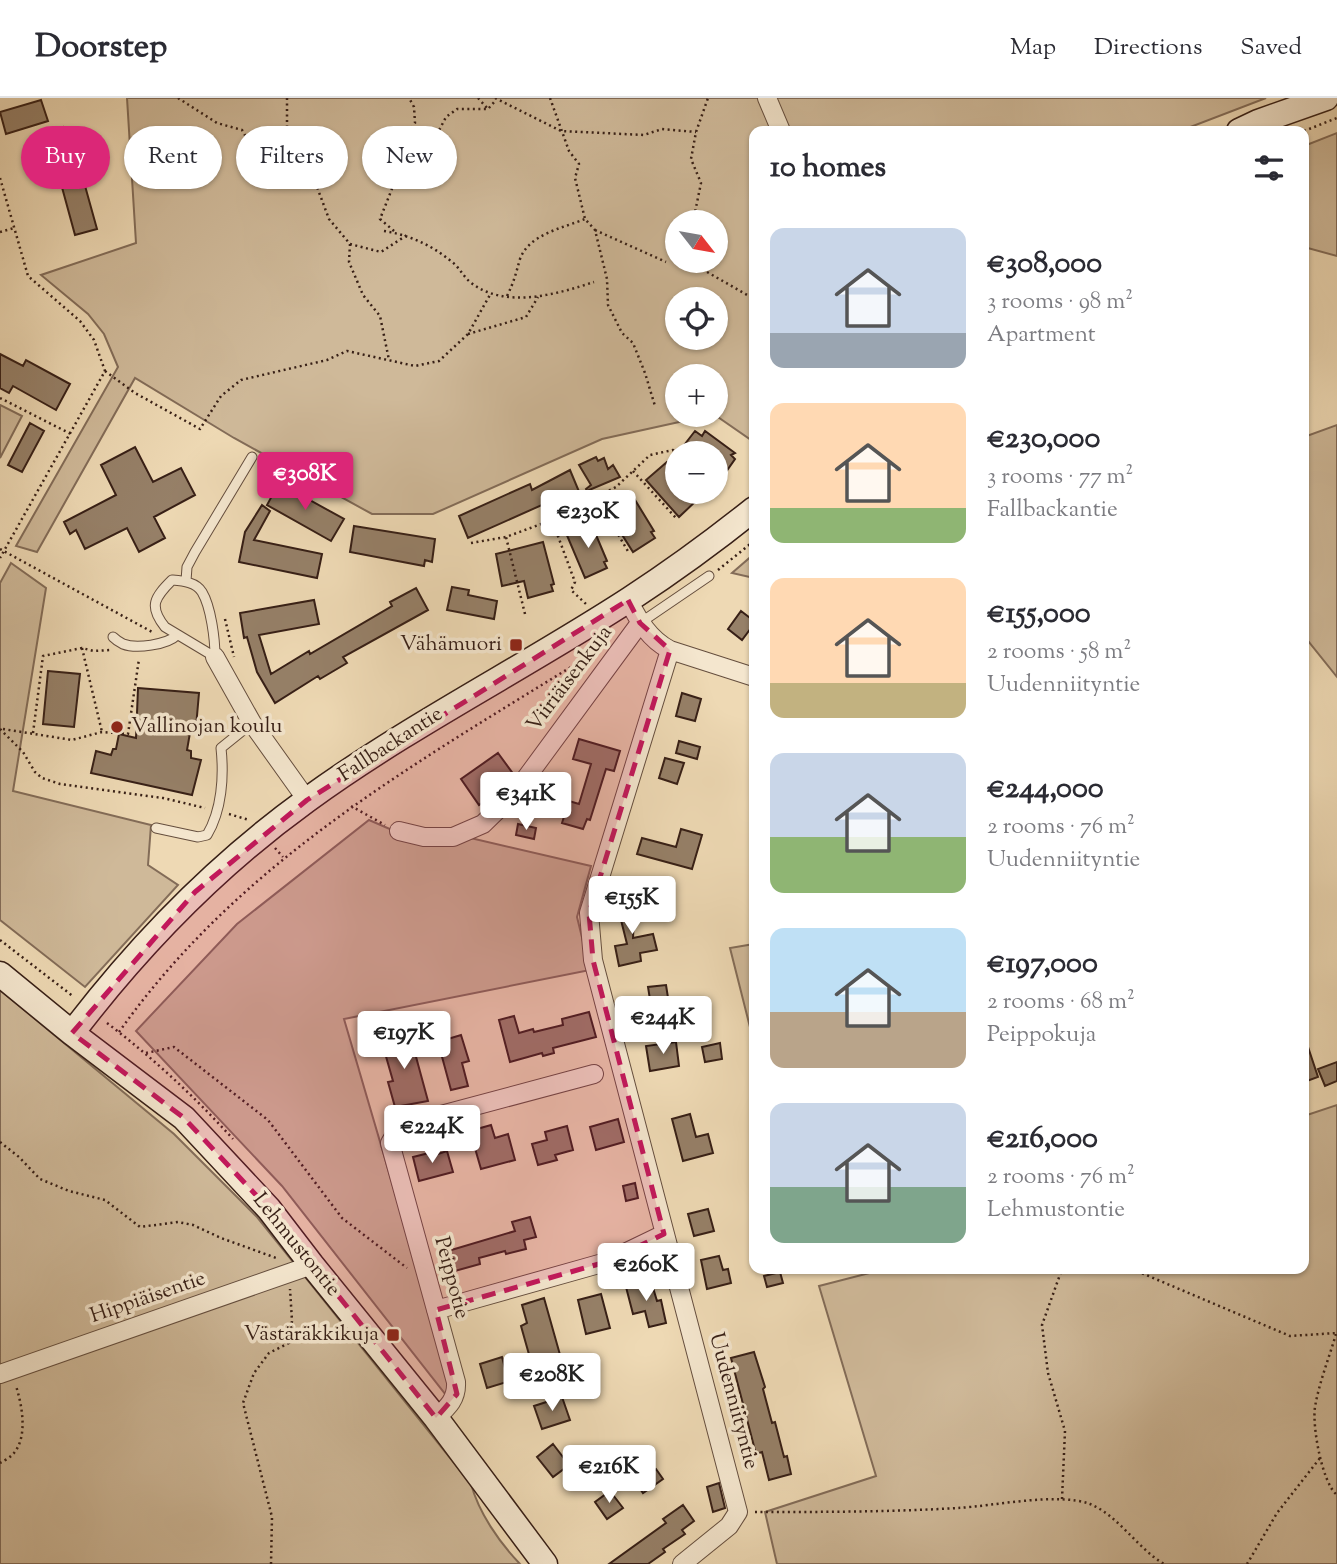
<!DOCTYPE html>
<meta charset="utf-8">
<style>
body{margin:0;font-family:"Sorts Mill Goudy",serif;background:#f7f7f7;color:#2b2b33;height:100vh;display:flex;flex-direction:column;font-size:26px;white-space:nowrap}
*{box-sizing:border-box;margin:0}
p{font-size:23px;color:#7c7c81}
.icon{flex:none;width:38px;height:38px;fill:none;stroke:currentColor;stroke-width:2;stroke-linecap:round;stroke-linejoin:round}
.map{position:relative;flex:1;overflow:hidden}
.side{position:absolute;left:749px;top:28px;width:560px;height:1148px;display:flex;flex-direction:column;background:#fff;border-radius:14px;box-shadow:0 2px 5px #0004}
.side>*{flex:none}
.guide{position:absolute;left:21px;top:28px;width:623px;height:63px;display:flex;gap:14px}
.needle{width:46px;rotate:121deg}
.controls{position:absolute;left:665px;top:112px;display:grid;gap:14px}
.controls a{display:grid;place-items:center;width:63px;height:63px;border-radius:50%;background:#fff;box-shadow:0 2px 5px #0004;font-size:35px}
.price{position:absolute;translate:-50% -60px;padding:0 16px;border-radius:7px;background:#fff;color:#222;font-size:23px;line-height:46px;filter:drop-shadow(0 2px 4px #0008)}
.price::after{content:'';position:absolute;left:50%;top:42px;width:21px;height:16px;margin-left:-10px;background:inherit;clip-path:polygon(0 0,100% 0,50% 100%)}
.price.active{background:#db2777;color:#fff}
ul{padding:0;list-style:none}
li{display:flex;align-items:center;gap:21px;height:175px;padding:0 21px}
li span{display:grid;place-items:center;flex:none;width:196px;height:140px;border-radius:14px;color:#555}
li>.icon{margin-inline-start:auto}
span .icon{width:84px;height:84px;fill:#fffc;stroke-width:1}
li b{font-size:30px}
h2{display:flex;justify-content:space-between;align-items:center;height:84px;padding:0 21px;font-size:30px}
.tag{padding:0 24px;border-radius:32px;background:#fff;box-shadow:0 2px 5px #0004;font-size:24px;line-height:63px}
.tag.active{background:#db2777;color:#fff}
header{display:flex;align-items:center;gap:42px;box-sizing:border-box;height:98px;padding:0 35px;background:#fff;border-bottom:2px solid #e1e1e2}
header strong{font-size:33px}
nav{display:flex;gap:38px;margin-inline-start:auto;font-size:24px}
.map>svg:first-child{display:block}
.green{fill:#cfb999;stroke:#836c58;stroke-width:2;fill-rule:evenodd}
.building{fill:#968068;stroke:#371f16;stroke-width:2}
.lines{fill:none;stroke-linecap:round;stroke-linejoin:round}
.lane-casing{stroke:#654e3e;stroke-width:11}
.street-casing{stroke:#654e3e;stroke-width:20}
.secondary-casing{stroke:#371f16;stroke-width:27}
.path{stroke:#371f16;stroke-width:2.5;stroke-dasharray:2 3.5;stroke-linecap:butt}
.lane{stroke:#f4e6ce;stroke-width:9}
.street{stroke:#f4e6ce;stroke-width:18}
.secondary{stroke:#f4e6ce;stroke-width:24}
.marked{fill:#c2185b;fill-opacity:0.2;stroke:#c2185b;stroke-width:5;stroke-dasharray:14 9;stroke-linejoin:round}
.poi-dot{fill:#8f2418;stroke:#f4e6ce;stroke-width:2.5}
.labels{text-anchor:middle;dominant-baseline:central;stroke-width:7;stroke-linejoin:round;paint-order:stroke}
.poi-label{font-size:21px;fill:#371f16;stroke:#f4e6ce;text-anchor:end}
.street-label{font-size:21px;fill:#371f16;stroke:#f4e6ce}
</style>
<header>
<strong>Doorstep</strong>
<nav><a>Map</a><a>Directions</a><a>Saved</a></nav>
</header>
<div class="map">
<svg width="1337" height="1466" viewBox="0 0 1337 1466">
<rect width="100%" height="100%" fill="#eed9b4"/>
<filter id="stains"><feTurbulence type="fractalNoise" baseFrequency=".00286" numOctaves="4"/><feColorMatrix values="0 0 0 0 .2 0 0 0 0 .09 0 0 0 0 .02 0 0 0 .5 -.17"/></filter>
<radialGradient id="worn" r=".72"><stop offset=".6" stop-color="#630" stop-opacity="0"/><stop offset="1" stop-color="#630" stop-opacity=".3"/></radialGradient>
<path class="green" d="M127,0H1266L1180,33H754V344L715,317L716,278H677V317H711L602,341L433,416H372L234,340L135,280L37,454L16,448L118,269L104,236L88,216L41,177L136,145ZM677,124H716V163H677ZM677,201H716V240H677Z
M1337,35V158L1304,149V48Z
M0,307L22,318L0,360Z
M1337,327V579L1304,538V339Z
M754,456V480L732,475Z
M11,465L46,490L13,693L151,727L148,767L178,787L85,889L0,822V485Z
M369,722L399,735L462,738L591,768L577,819L590,872L344,921L452,1289L446,1297L282,1088L136,933L237,826Z
M754,846V945L730,850Z
M0,892L174,1036L257,1119L471,1386C479,1415 499,1444 520,1466H0Z
M1337,1007V1466H777L765,1414L876,1378L819,1188L885,1171H1304V1018Z"/>
<path class="building" d="M41,2L48,23L6,36L0,14Z
M63,29L71,56L60,60L52,32Z
M82,77L97,131L75,137L60,82Z
M0,256L23,268L26,262L70,286L56,312L13,288L9,295L0,290Z
M30,325L44,333L22,374L8,367Z
M695,333L702,338L705,333L735,355L731,357L735,361L716,388V355H678Z
M135,349L153,384L181,370L195,397L154,419L165,440L139,454L127,430L85,451L76,432L70,436L64,424L116,397L101,367Z
M596,359L598,363L604,360L608,371L613,367L620,379L587,393L586,391L591,387L579,367Z
M667,364L677,376V394H690L697,402L679,419L646,382Z
M570,372L580,396L555,407L553,402L468,440L459,418L530,386L532,392Z
M279,385L344,421L331,443L267,407Z
M632,397L654,433L651,434L655,440L633,454L607,413Z
M262,407L270,413L254,442L322,456L317,480L239,464L245,434Z
M591,425L607,463L604,464L607,470L585,480L566,435Z
M354,428L435,441L432,464L425,462L424,468L350,454Z
M543,444L554,486L551,487L553,493L528,500L524,483L502,488L496,456Z
M452,489L469,492L468,497L497,503L494,521L447,512Z
M416,490L428,512L343,559L347,565L320,581L318,578L275,605L257,574L247,539L244,540L240,515L314,502L319,526L259,537L271,576L309,553L310,556L392,508L390,504Z
M741,513L754,523V526L742,542L728,531Z
M48,573L80,576L74,629L43,626Z
M138,590L199,595L196,629H191L187,652L191,653V660L201,662L192,697L91,675L96,653L111,657L113,651H116L119,636L136,640Z
M682,595L701,601L695,623L676,618Z
M579,641L620,653L614,673L606,671L590,722L587,721L583,731L562,725L569,703L579,706L591,666L573,661Z
M679,643L700,649L697,661L676,655Z
M498,655L514,677L503,690L479,707L461,681Z
M665,660L684,665L677,686L659,680Z
M518,726L536,730L534,741L516,737Z
M681,731L702,737L692,771L637,756L642,740L676,749Z
M619,800L635,801L633,840L653,836L657,852L640,855L641,863L619,868L615,848L627,846L621,822H618Z
M666,887L669,906L651,908L648,889Z
M589,914L596,939L553,950L554,955L543,958L542,955L510,964L499,922L514,918L519,935L533,931L534,934L563,927L562,921Z
M409,933L428,1003L395,1009L388,984L393,983L381,941Z
M461,937L469,963L462,965L468,988L451,992L438,944Z
M1304,943H1306L1318,979L1304,984Z
M676,944L679,968L650,973L646,948Z
M720,945L722,961L705,964L702,949Z
M1337,964V983L1325,988L1318,971Z
M690,1016L696,1039L708,1036L713,1055L683,1063L672,1021Z
M618,1021L624,1044L596,1052L590,1029Z
M491,1027L495,1040L508,1036L515,1062L481,1071L470,1033Z
M567,1028L573,1052L555,1057L557,1062L538,1067L532,1046L547,1042L545,1034Z
M437,1053L438,1056L447,1053L453,1074L419,1083L413,1059Z
M635,1085L638,1100L626,1103L623,1088Z
M708,1111L714,1133L694,1138L688,1116Z
M530,1119L536,1139L524,1142L526,1151L506,1156L505,1153L479,1160L480,1166L444,1176L438,1156L515,1133L512,1124Z
M719,1158L723,1172L728,1171L731,1185L707,1191L701,1162Z
M780,1174L783,1185L767,1189L764,1178Z
M651,1183L657,1203L661,1202L666,1225L649,1229L645,1213L633,1216L626,1189Z
M601,1196L610,1230L586,1236L578,1202Z
M544,1200L564,1271L542,1277L537,1258L530,1260L521,1228L527,1225L522,1207Z
M754,1254L765,1289L763,1291L772,1325L775,1324L784,1359L787,1358L791,1376L769,1382L762,1354L756,1356L731,1260Z
M502,1259L505,1270L509,1269L513,1282L487,1290L480,1266Z
M562,1299L570,1322L542,1331L534,1308Z
M553,1346L569,1367L553,1379L537,1359Z
M637,1356L650,1375L656,1371L663,1381L643,1395L623,1366Z
M719,1385L725,1410L713,1414L707,1389Z
M610,1393L623,1410L607,1421L595,1404Z
M683,1407L694,1423L682,1432L685,1436L663,1451L665,1454L648,1466H609L666,1425L663,1421Z"/>
<g class="lines">
<g class="lane-casing">
<path id="lane" d="M172,482C183,483 196,484 202,494C211,509 215,541 215,559L165,529C148,508 155,499 172,482Z
M186,483L187,469L195,454L252,359
M640,525L709,478
M113,539C116,542 119,544 123,546C136,551 167,547 177,537
M156,730L198,739L207,737C222,712 224,678 221,650L252,625"/>
</g>
<g class="street-casing">
<path id="street" d="M767,0L781,33
M628,502C639,523 649,541 670,552L589,815L593,862L738,1414L729,1428L682,1466
M670,552L754,579
M215,559L252,625L307,702
M399,733L424,739H453L483,726L515,695L640,525
M436,1212L606,1164L664,1136
M0,1276L312,1167
M436,1320C448,1309 457,1301 456,1284L390,1045L400,1028L594,976"/>
</g>
<g class="secondary-casing">
<path id="secondary" d="M1239,33L1258,24L1326,0
M0,876L72,935L184,1020L269,1111L312,1167L436,1320L545,1466
M72,935C139,847 217,767 307,702C410,627 524,570 630,501C673,473 714,443 754,411"/>
</g>
<path class="path" d="M178,0L217,25L242,32L253,51L291,71L311,73
M287,0V38L294,55L311,73L329,121L350,146L381,154L407,137
M478,0L488,11
M495,0L561,33L644,37L662,31L696,34
M550,0L569,53L579,66L575,80L585,121L595,132L607,181L608,207L622,235L633,245L645,275L655,308
M1304,33L1337,20
M401,68L420,60L431,48L446,19L457,11H488L496,2
M0,80L28,178L80,223L94,242L105,273L0,460
M693,124L701,85L691,61L696,34L708,0
M595,132L666,164
M384,133C409,137 432,147 452,164C459,169 463,178 470,184C505,212 557,196 594,184
M394,133L380,121L401,68L405,42L415,25L414,9L409,0
M0,134L14,130
M350,146L349,164L363,197L380,218L389,262
M688,163L754,201
M507,198C514,184 516,175 520,161C529,136 563,130 585,121
M468,236L526,219L538,199
M105,273L135,295L200,331L221,298L241,282L327,262L347,253L415,268L439,263L468,236L491,195
M0,300L71,336
M633,373L676,420
M596,399L629,455
M552,422L575,484L571,492L586,506
M471,445L506,439
M0,451L154,535
M718,472L754,443
M525,516L506,439L552,422L616,389L650,357L673,352L677,355
M225,521L234,559
M82,550L102,634
M0,631L23,654L35,674L42,680L60,686L163,700L205,710
M3,631L72,642L102,634L128,636L139,561
M33,635L43,558L82,550L94,553L111,552
M351,708L385,727
M229,716L249,722
M275,750L283,759
M0,842L74,899
M107,925C153,960 194,998 233,1041
M119,934C243,759 422,662 600,551
M146,955L174,949L268,1022L342,1120L407,1170
M0,1044L19,1059L40,1081L69,1093L105,1102L140,1129L178,1124L193,1127L221,1140L279,1161
M1132,1171L1290,1238L1337,1235
M1336,1236C1329,1260 1319,1285 1315,1309C1312,1328 1322,1385 1337,1397
M0,1365C4,1363 11,1359 14,1355C28,1338 22,1307 16,1288
M1062,1401L1065,1333L1048,1275L1042,1227L1062,1171
M755,1414C822,1414 890,1414 958,1410C993,1408 1058,1394 1090,1406C1119,1418 1137,1450 1164,1466
M271,1466L272,1419L243,1305L254,1275L269,1255L289,1245L292,1223L290,1191
M1247,1466L1277,1415L1320,1360"/>
<use href="#lane" class="lane"/>
<use href="#street" class="street"/>
<use href="#secondary" class="secondary"/>
</g>
<path class="marked" d="M628,502L640,525L670,552L589,815L593,862L664,1136L606,1164L436,1212L457,1296L436,1320L269,1111L184,1020L72,935L195,794L307,702Z"/>
<g class="poi-dot">
<rect x="509" y="540" width="14" height="14" rx="3.5"/>
<circle cx="117" cy="629" r="7"/>
<rect x="386" y="1230" width="14" height="14" rx="3.5"/>
</g>
<g class="labels">
<g class="poi-label">
<text x="502" y="547">Vähämuori</text>
<text x="131" y="629" text-anchor="start">Vallinojan koulu</text>
<text x="379" y="1237">Västäräkkikuja</text>
</g>
<g class="street-label">
<text transform="translate(570 581) rotate(-53)">Viiriäisenkuja</text>
<text transform="translate(391 647) rotate(-33)">Fallbackantie</text>
<text transform="translate(296 1147) rotate(51)">Lehmustontie</text>
<text transform="translate(451 1180) rotate(75)">Peippotie</text>
<text transform="translate(148 1200) rotate(-19)">Hippiäisentie</text>
<text transform="translate(733 1303) rotate(75)">Uudenniityntie</text>
</g>
</g>
<rect width="100%" height="100%" filter="url(#stains)"/>
<rect width="100%" height="100%" fill="url(#worn)"/>
</svg>
<div class="controls">
<a><svg class="needle" viewBox="-14 -14 28 28"><path d="M0-13l5 13h-10z" fill="#e53935"/><path d="M0 13l5-13h-10z" fill="#7c7c81"/></svg></a>
<a><svg class="icon" aria-label="locate" viewBox="0 0 24 24"><circle cx="12" cy="12" r="6"/><path d="M12 2v4M12 18v4M2 12h4M18 12h4"/></svg></a>
<a>+</a>
<a>−</a>
</div>
<b class="price active" style="left:305px;top:414px">€308K</b>
<b class="price" style="left:588px;top:452px">€230K</b>
<b class="price" style="left:526px;top:734px">€341K</b>
<b class="price" style="left:632px;top:838px">€155K</b>
<b class="price" style="left:663px;top:958px">€244K</b>
<b class="price" style="left:404px;top:973px">€197K</b>
<b class="price" style="left:432px;top:1067px">€224K</b>
<b class="price" style="left:646px;top:1205px">€260K</b>
<b class="price" style="left:552px;top:1315px">€208K</b>
<b class="price" style="left:609px;top:1407px">€216K</b>
<div class="guide">
<a class="tag active">Buy</a>
<a class="tag">Rent</a>
<a class="tag">Filters</a>
<a class="tag">New</a>
</div>
<section class="side">
<h2>10 homes<svg class="icon" aria-label="filters" viewBox="0 0 24 24"><path d="M4 7h16M4 17h16"/><circle cx="9" cy="7" r="2"/><circle cx="15" cy="17" r="2"/></svg></h2>
<ul>
<li><span style="background:linear-gradient(#c9d6e8 75%,#9aa5b1 0)"><svg class="icon" aria-label="home" viewBox="0 0 24 24"><path d="M3 11l9-7 9 7M6 9v11h12V9"/></svg></span><div><b>€308,000</b><p>3 rooms · 98 m²</p><p>Apartment</p></div></li>
<li><span style="background:linear-gradient(#ffd9b3 75%,#8fb573 0)"><svg class="icon" aria-label="home" viewBox="0 0 24 24"><path d="M3 11l9-7 9 7M6 9v11h12V9"/></svg></span><div><b>€230,000</b><p>3 rooms · 77 m²</p><p>Fallbackantie</p></div></li>
<li><span style="background:linear-gradient(#ffd9b3 75%,#c2b280 0)"><svg class="icon" aria-label="home" viewBox="0 0 24 24"><path d="M3 11l9-7 9 7M6 9v11h12V9"/></svg></span><div><b>€155,000</b><p>2 rooms · 58 m²</p><p>Uudenniityntie</p></div></li>
<li><span style="background:linear-gradient(#c9d6e8 60%,#8fb573 0)"><svg class="icon" aria-label="home" viewBox="0 0 24 24"><path d="M3 11l9-7 9 7M6 9v11h12V9"/></svg></span><div><b>€244,000</b><p>2 rooms · 76 m²</p><p>Uudenniityntie</p></div></li>
<li><span style="background:linear-gradient(#bfe0f5 60%,#b9a48a 0)"><svg class="icon" aria-label="home" viewBox="0 0 24 24"><path d="M3 11l9-7 9 7M6 9v11h12V9"/></svg></span><div><b>€197,000</b><p>2 rooms · 68 m²</p><p>Peippokuja</p></div></li>
<li><span style="background:linear-gradient(#c9d6e8 60%,#7fa58c 0)"><svg class="icon" aria-label="home" viewBox="0 0 24 24"><path d="M3 11l9-7 9 7M6 9v11h12V9"/></svg></span><div><b>€216,000</b><p>2 rooms · 76 m²</p><p>Lehmustontie</p></div></li>
</ul>
</section>
</div>
